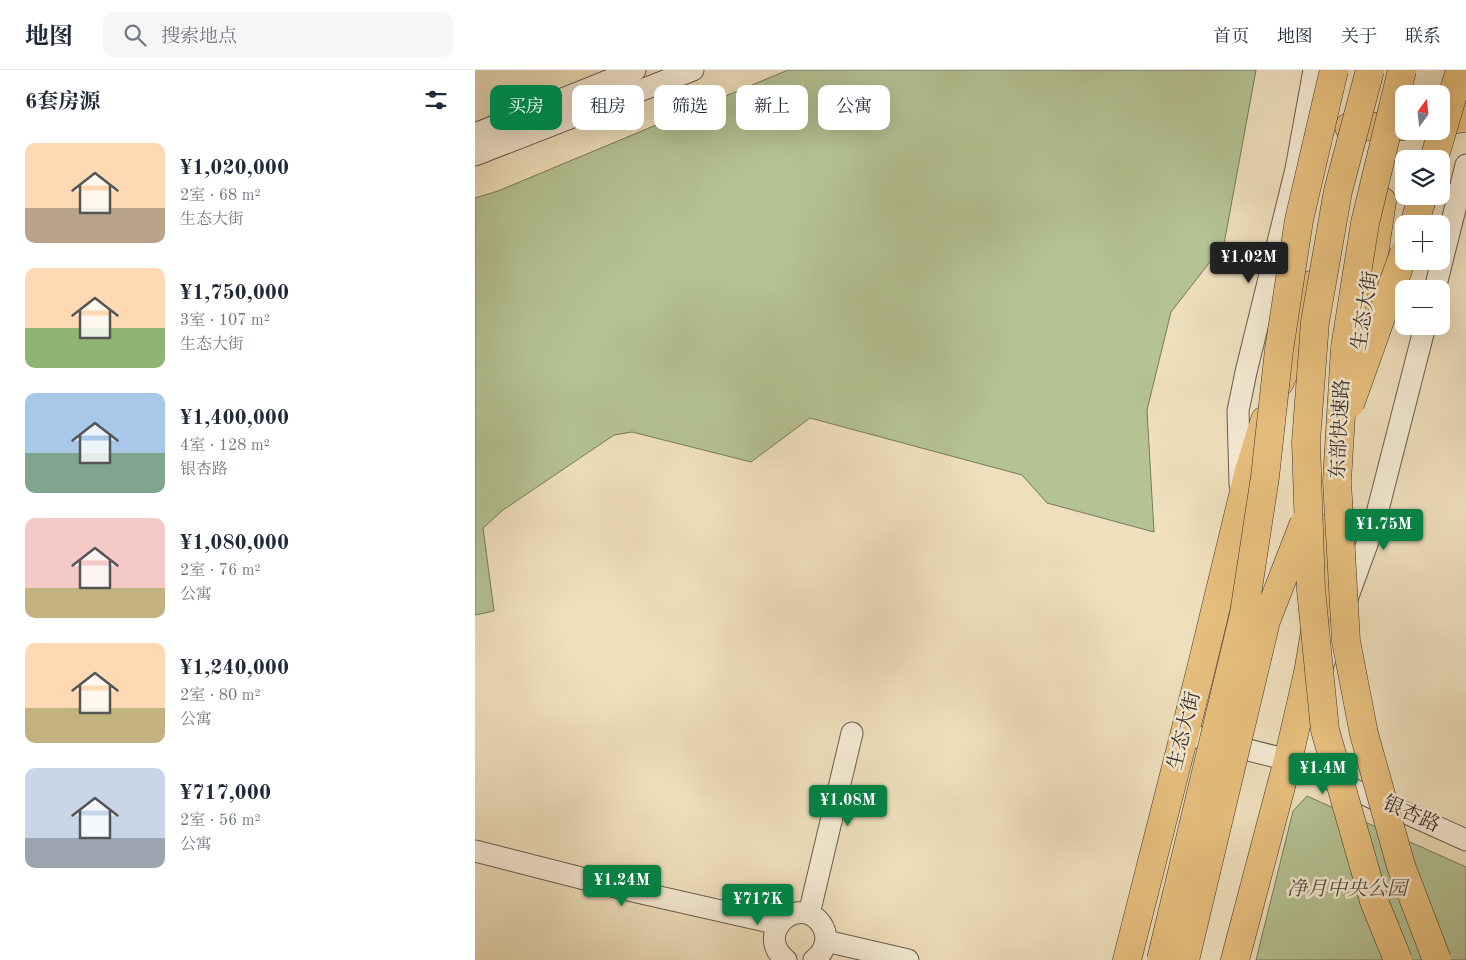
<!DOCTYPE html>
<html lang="zh">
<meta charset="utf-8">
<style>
body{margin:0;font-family:"Old Standard TT","Noto Serif SC",serif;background:#f6f6f7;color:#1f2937;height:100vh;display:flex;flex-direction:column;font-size:19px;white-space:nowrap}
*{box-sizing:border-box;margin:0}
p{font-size:16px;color:#747a83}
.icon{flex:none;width:28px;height:28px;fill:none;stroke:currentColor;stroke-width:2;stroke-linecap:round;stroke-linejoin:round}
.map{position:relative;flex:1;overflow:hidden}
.sheet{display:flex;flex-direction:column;background:#fff;width:475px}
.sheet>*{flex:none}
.hud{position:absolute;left:15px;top:15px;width:475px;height:45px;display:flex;gap:10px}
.needle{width:32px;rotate:15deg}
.buttons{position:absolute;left:920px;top:15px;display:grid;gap:10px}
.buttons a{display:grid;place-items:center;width:55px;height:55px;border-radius:10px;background:#fff;box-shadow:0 5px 20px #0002;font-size:25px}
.price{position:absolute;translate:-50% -42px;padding:0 11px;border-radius:5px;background:#0b8043;color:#fff;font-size:16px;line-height:32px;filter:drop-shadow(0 1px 2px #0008)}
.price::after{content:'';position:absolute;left:50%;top:30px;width:15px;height:11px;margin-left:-8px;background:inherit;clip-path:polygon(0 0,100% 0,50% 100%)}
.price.on{background:#222;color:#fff}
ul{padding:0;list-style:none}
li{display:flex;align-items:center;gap:15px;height:125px;padding:0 25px}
li span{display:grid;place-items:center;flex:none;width:140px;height:100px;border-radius:10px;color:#555}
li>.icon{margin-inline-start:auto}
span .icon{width:60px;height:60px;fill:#fffc;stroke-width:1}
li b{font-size:21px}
h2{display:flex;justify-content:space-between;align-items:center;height:60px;padding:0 25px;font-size:21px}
.chip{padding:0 18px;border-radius:10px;background:#fff;box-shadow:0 5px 20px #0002;font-size:18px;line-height:45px}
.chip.on{background:#0b8043;color:#fff}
header{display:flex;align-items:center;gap:30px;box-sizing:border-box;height:70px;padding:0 25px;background:#fff;border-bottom:1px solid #e0e1e3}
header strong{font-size:24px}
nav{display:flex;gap:28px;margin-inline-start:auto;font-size:18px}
.search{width:350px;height:45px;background:#f6f6f7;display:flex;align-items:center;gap:12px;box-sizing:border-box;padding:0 18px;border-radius:10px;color:#747a83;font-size:19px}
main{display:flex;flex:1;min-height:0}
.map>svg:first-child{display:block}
.green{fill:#b5c394;stroke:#78795f}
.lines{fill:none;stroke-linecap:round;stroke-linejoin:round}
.minor-casing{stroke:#685b4f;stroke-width:23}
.major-casing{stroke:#3b2f2a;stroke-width:29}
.highway-casing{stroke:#3b2f2a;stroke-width:29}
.minor{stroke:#f5ebd4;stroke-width:21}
.major{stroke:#e8c07e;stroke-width:28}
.highway{stroke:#e8c07e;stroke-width:28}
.highway-bridge-casing{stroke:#3b2f2a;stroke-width:29;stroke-linecap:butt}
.highway-bridge{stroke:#e8c07e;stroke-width:28}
.labels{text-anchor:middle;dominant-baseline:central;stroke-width:5;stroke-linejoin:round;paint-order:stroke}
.street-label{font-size:20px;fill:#3b2f2a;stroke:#f5ebd4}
.park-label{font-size:20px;font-style:italic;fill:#534d3f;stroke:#f5ebd4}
</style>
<header>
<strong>地图</strong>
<div class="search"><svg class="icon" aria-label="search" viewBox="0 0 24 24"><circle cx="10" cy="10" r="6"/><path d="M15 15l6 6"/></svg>搜索地点</div>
<nav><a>首页</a><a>地图</a><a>关于</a><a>联系</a></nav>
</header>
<main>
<section class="sheet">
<h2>6套房源<svg class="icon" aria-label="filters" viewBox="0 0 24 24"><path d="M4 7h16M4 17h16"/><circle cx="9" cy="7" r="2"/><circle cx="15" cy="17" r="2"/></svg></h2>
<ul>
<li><span style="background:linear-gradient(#ffd9b3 65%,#b9a48a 0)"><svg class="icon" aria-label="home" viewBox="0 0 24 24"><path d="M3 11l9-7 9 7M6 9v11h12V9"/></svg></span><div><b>¥1,020,000</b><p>2室 · 68 m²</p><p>生态大街</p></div></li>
<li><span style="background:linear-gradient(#ffd9b3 60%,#8fb573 0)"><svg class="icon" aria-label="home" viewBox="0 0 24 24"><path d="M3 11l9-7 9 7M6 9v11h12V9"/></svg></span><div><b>¥1,750,000</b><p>3室 · 107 m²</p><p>生态大街</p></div></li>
<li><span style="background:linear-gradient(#a9c7e8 60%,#7fa58c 0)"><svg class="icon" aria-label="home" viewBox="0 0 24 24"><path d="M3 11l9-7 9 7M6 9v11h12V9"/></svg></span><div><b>¥1,400,000</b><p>4室 · 128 m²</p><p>银杏路</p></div></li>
<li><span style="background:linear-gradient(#f6c9c9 70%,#c2b280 0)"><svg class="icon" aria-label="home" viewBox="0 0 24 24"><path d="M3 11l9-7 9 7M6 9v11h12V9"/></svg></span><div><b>¥1,080,000</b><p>2室 · 76 m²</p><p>公寓</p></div></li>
<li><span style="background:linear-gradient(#ffd9b3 65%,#c2b280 0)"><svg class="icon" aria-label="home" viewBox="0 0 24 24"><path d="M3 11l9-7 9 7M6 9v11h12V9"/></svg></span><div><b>¥1,240,000</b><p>2室 · 80 m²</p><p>公寓</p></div></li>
<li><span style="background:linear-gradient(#c9d6e8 70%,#9aa5b1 0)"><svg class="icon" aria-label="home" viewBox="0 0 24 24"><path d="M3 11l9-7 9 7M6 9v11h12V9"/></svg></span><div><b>¥717,000</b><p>2室 · 56 m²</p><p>公寓</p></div></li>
</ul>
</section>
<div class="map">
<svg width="991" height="890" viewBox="0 0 991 890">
<rect width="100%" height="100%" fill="#efe0bd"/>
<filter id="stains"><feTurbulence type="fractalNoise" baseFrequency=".004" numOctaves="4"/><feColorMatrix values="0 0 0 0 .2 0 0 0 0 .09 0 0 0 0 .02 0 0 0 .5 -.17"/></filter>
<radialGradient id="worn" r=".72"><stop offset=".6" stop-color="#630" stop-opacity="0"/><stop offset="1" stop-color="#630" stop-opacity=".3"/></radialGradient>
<path class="green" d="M313,0H781L749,174L696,242L672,340L679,462L572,433L547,405L335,348L276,392L157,362L139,365L28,440L8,458L19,541L0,545V128L23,121Z
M832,726L991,797V890H781L818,741Z"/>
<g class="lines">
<g class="minor-casing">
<path id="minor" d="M0,64L160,0
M0,85L218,0
M960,219L991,95
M765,414L763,341L771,302L821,99L839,0
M845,603L899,455L950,256
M710,664L813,690L991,770
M0,781L149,819L303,854
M334,844L377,663
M351,871L433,890
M311,890C280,866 318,826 343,850C347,854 350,860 351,867C351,877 347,884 339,890"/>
</g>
<g class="major-casing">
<path id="major" d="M966,51L991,48
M874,57L929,56
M883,292L907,131
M805,312L822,269L835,215
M652,890L726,599L774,401L790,350
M760,890L813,690L833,603L858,455"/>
</g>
<g class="highway-casing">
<path id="highway" d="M939,154L948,126"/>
</g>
<use href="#minor" class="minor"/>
<use href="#major" class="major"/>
<use href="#highway" class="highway"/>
<g class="highway-bridge-casing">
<path id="highway-bridge" d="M895,0L863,121L840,252L831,372L836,520L850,660L899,831L923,890
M927,0L890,153L870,278L862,411L871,571L889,664L926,796L962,890
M959,89L985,0
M875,334L929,183
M686,890L769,544L790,407L804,280L824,150L859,0
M710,890L791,551L829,453"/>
</g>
<use href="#highway-bridge" class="highway-bridge"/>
</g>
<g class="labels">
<g class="street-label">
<text transform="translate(891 241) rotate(-81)">生态大街</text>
<text transform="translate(866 359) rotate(-87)">东部快速路</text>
<text transform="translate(710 661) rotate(-76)">生态大街</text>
<text transform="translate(936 745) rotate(24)">银杏路</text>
</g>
<g class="park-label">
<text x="872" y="820">净月中央公园</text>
</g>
</g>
<rect width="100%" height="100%" filter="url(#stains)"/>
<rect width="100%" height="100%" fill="url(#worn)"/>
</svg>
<div class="buttons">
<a><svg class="needle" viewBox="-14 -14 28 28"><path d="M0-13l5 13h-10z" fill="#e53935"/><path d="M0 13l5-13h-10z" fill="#747a83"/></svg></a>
<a><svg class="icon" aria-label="layers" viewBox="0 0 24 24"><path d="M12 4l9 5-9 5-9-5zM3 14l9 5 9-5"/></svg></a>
<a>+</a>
<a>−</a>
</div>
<b class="price on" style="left:774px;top:214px">¥1.02M</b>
<b class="price" style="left:909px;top:481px">¥1.75M</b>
<b class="price" style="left:848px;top:725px">¥1.4M</b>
<b class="price" style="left:373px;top:757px">¥1.08M</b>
<b class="price" style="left:147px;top:837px">¥1.24M</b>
<b class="price" style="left:283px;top:856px">¥717K</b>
<div class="hud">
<a class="chip on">买房</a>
<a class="chip">租房</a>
<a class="chip">筛选</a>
<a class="chip">新上</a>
<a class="chip">公寓</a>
</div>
</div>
</main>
